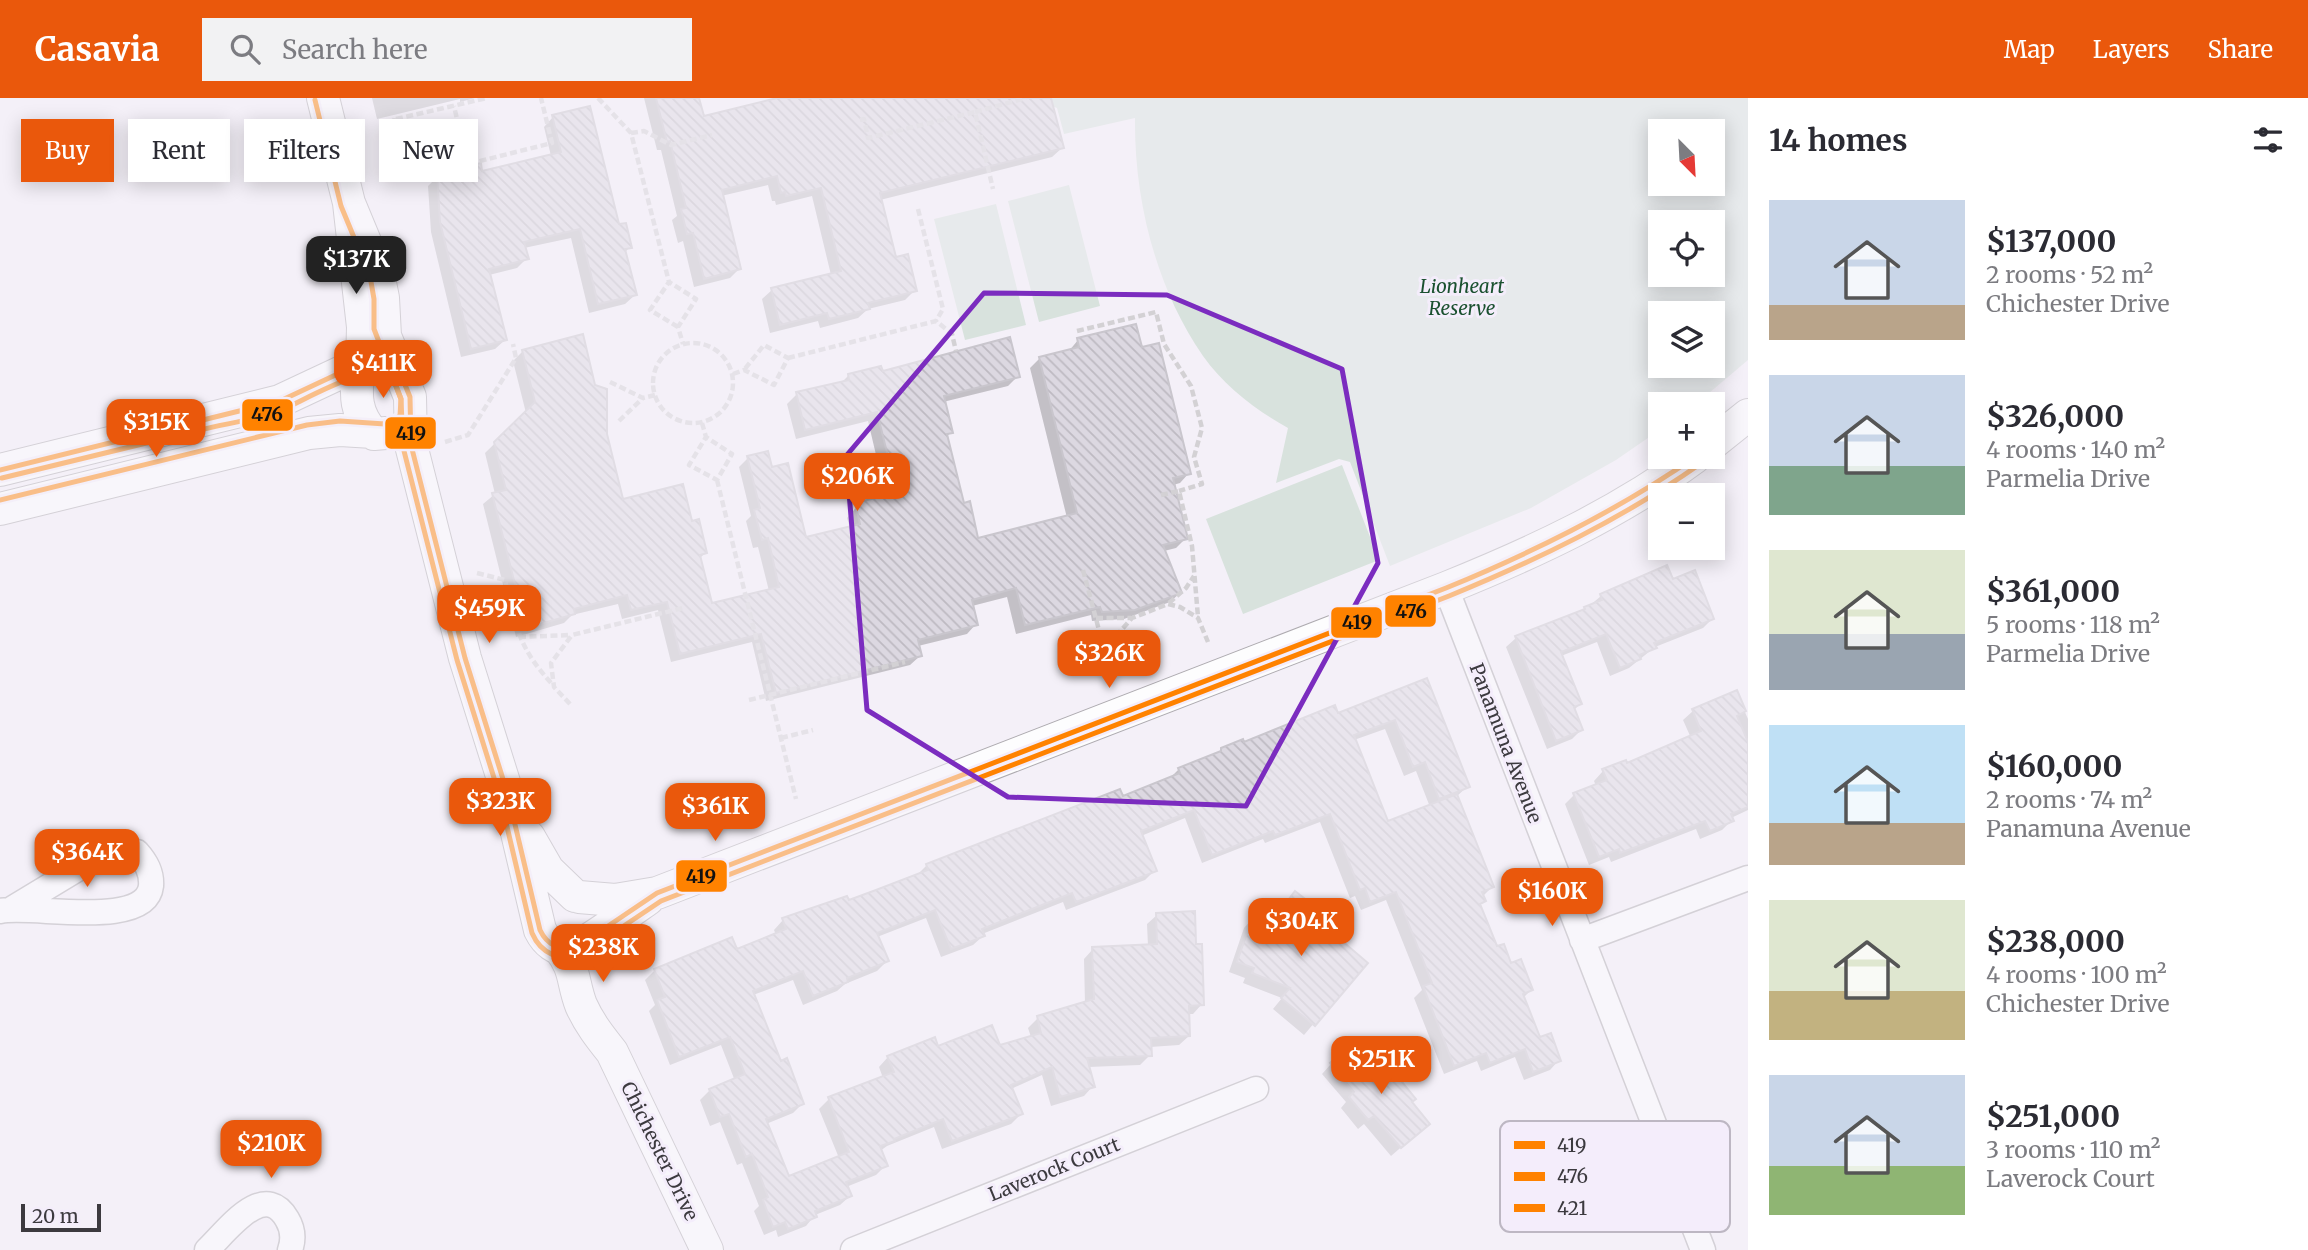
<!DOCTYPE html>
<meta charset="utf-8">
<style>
body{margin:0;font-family:Merriweather,serif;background:#f2f2f3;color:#2b2b33;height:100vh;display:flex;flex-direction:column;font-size:26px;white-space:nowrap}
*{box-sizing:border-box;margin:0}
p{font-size:23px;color:#7c7c81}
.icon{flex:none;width:38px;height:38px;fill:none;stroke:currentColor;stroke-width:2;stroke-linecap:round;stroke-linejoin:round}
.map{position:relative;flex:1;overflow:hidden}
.panel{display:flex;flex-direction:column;background:#fff;width:560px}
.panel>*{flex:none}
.banner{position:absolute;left:21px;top:21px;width:665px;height:63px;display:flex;gap:14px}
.needle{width:46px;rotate:156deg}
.tools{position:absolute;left:1648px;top:21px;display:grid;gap:14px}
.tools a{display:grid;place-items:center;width:77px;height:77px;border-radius:0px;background:#fff;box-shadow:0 4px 18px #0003;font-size:35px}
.scale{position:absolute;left:21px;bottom:18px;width:80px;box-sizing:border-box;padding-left:7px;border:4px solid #3c3a3f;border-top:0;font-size:19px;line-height:24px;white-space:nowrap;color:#3c3a3f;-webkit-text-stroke:5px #f4edfb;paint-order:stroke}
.price{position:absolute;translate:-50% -60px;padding:0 16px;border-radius:14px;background:#ea580c;color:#fff;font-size:23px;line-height:46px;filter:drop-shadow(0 2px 4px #0008)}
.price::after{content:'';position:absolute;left:50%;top:42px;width:21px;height:16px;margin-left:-10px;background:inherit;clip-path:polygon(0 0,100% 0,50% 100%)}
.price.current{background:#222;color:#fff}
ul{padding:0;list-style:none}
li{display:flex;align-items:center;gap:21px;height:175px;padding:0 21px}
li span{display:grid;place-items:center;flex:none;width:196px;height:140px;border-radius:0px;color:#555}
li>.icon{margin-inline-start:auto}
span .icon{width:84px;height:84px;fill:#fffc;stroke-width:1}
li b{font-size:30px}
h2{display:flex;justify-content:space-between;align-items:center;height:84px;padding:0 21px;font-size:30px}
.pill{padding:0 24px;border-radius:0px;background:#fff;box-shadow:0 4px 18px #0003;font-size:24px;line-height:63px}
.pill.current{background:#ea580c;color:#fff}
header{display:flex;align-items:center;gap:42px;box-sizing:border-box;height:98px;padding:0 35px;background:#ea580c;color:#fff}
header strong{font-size:33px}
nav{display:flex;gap:38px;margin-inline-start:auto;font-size:24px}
.search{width:490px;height:63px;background:#f2f2f3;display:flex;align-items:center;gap:18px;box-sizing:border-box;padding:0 24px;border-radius:0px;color:#7c7c81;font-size:26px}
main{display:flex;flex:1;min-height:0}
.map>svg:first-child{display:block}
.green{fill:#d8e2dd;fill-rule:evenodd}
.shadow{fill:#0003;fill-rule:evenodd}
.building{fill:url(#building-back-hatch);stroke:#c9c6cd;stroke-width:2}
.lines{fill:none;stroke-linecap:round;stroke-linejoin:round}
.minor-casing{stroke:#aeabb0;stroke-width:27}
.tertiary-casing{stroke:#aeabb0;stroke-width:34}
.path{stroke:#d3d1d4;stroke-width:4.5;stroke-dasharray:7 3.5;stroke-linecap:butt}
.minor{stroke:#fdfdfe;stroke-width:24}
.tertiary{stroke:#fdfdfe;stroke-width:32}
.bus-1-casing{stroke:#f4edfb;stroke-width:10}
.bus-2-casing{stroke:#f4edfb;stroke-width:10}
.bus-3-casing{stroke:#f4edfb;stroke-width:10}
.bus-1{stroke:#ff8200;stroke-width:5}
.bus-2{stroke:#ff8200;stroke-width:5}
.bus-3{stroke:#ff8200;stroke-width:5}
.marked{fill:none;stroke:#7b2cbf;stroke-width:5;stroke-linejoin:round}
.labels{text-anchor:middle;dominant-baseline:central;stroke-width:6;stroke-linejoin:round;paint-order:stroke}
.park-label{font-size:19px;font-style:italic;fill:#1b5130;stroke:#f4edfb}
.street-label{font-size:19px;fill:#3c3a3f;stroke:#f4edfb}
.key{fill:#f4edfb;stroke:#bdb7c3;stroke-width:2}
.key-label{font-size:19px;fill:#3c3a3f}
.line-badge{stroke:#f4edfb;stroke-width:2.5}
.pale-badge-label{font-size:19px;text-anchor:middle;font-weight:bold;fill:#111}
</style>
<header>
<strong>Casavia</strong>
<div class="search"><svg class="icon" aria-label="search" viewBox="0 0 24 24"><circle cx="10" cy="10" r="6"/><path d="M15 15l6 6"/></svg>Search here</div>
<nav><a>Map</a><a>Layers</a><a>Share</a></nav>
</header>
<main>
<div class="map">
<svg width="1748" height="1152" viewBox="0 0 1748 1152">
<defs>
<pattern id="building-back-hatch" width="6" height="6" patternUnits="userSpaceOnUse" patternTransform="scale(1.75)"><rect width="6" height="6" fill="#dcd8e1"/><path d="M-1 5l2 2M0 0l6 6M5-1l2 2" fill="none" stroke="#bebac2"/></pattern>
</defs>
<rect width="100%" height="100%" fill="#f4f0f8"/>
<path class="green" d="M1050,0H1748V262L1696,306H1661V331L1616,362L1531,410L1390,468L1350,364L1339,361L1276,385L1288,330C1256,312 1225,289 1203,258C1156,190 1134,102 1135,20L1064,36L1057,10L1052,8ZM1661,33H1713V86H1661ZM1661,124H1713V177H1661ZM1661,215H1713V268H1661Z
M1069,87L1100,208L1039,224L1008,103Z
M996,106L1026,227L965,242L934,121Z
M1342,367L1379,462L1243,516L1206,421Z"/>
<path class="shadow" d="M372,0H475L460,4V1L377,21Z
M644,0H697L702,20L784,0H1041L1062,50L1052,59L880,102L894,161L915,192L905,202L868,211L858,220L820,230L818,223L770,235L762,201L772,192L831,177L812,98L776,107L775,103H772L768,87L721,98L739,171L730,180L694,189L683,143L678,145L672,122L677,118L661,52H657Z
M553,19L630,149L624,155L635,197L625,206L589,215L571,140L524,150L527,160L517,170L489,177L505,242L495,251L461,259L431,134L428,88L438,78L481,75L551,58L544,29Z
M1078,242L1141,251L1189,375L1180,385L1173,387L1186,440L1176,450L1164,453L1180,495L1170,504L1124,521L1092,523L1091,517L1016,536L1007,499L972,508L976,526L967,536L918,548L920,558L910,567L766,603L752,544L671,564L658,512L622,521L618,506L572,517L564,525L516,539L483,406L495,396L485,355L526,315L513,263L523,253L605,336L622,403L691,425L705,455L699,461L711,508L769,493L758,449L753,450L746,423L751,418L739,369L748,360L770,371L805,441L850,430L847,420L860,405L886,399L868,323L796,341L787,306L797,296L841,285L848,278L881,275L1018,278L1008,288L943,304L951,334L946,339L963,407L977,442L1067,420L1030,270L1040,260L1069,253Z
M1672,483L1712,521L1703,530L1655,549L1629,570L1610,578L1597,544L1561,558L1580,606L1574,612L1581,632L1572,641L1547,651L1506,549L1516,540L1582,514L1601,498Z
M1426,582L1468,688L1456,699L1492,789L1482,799L1484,803L1479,808L1496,850L1531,892L1523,900L1539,941L1559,962L1550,972L1524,982L1515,959L1481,973L1477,963L1444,976L1414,900L1422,892L1386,802L1361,812L1355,798L1350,800L1320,724L1265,745L1263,741L1202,765L1185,720L1141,738L1155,772L1145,782L1066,812L1063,804L982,836L983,838L973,847L941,859L926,820L877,839L887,863L877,873L845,886L837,893L803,907L793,882L753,897L780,965L802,1006L793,1015L766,1026L788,1080L839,1060L819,1011L829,1001L883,980L879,969L888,959L937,950L999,949L1031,939L1028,930L1038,920L1085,906L1084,861L1093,851L1148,848L1147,826L1157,817L1194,848L1202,906L1193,916H1188L1189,938L1179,947L1150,949V957L1140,967L1088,969L1093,988L1084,998L1051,1008L1042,977L1011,991L1021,1016L1011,1026L942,1051L934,1029L887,1048L880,1053L886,1067L876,1077L846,1089L850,1098L840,1107L815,1117L806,1128L778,1139L776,1132L764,1137L754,1113L759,1108L742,1065L737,1067L720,1024L710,1028L700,1002L710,992L735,983L721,947L670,967L649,913L655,907L645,882L655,872L736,853L776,837L774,832L783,822L848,804L917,777L927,767L1122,700L1168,682L1179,671L1217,656L1221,652L1337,617ZM1385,631L1404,678L1416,673L1430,709L1387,726L1354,642Z
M1736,594L1748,621V712L1731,720L1732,722L1722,732L1700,741L1696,731L1611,764L1609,759L1589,767L1565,706L1574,697L1596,688L1594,683L1603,673L1626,668L1691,640L1683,622L1693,613Z
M1286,805L1310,818L1365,865L1304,937L1273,911L1282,900L1243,885L1245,880L1229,874L1244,830L1253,820L1263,824L1270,816L1276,818Z
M1331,966L1373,973L1410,1005L1428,1026L1391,1058L1364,1026L1358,1031L1341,1010L1346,1004L1322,976Z"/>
<path class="building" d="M656,0H699L704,18L777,0H1051L1064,50L880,95L896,159L908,156L917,193L868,205L870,211L829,221L827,215L780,227L771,190L841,173L821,90L786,98L785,94L781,95L777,78L722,92L741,171L704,181L693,135L687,136L681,111L686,110L670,43L667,44Z
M590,8L619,126L626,125L632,150L625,151L637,197L598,206L580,131L524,144L529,161L489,171L507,242L471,251L440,124L437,76L481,65L482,73L561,54L552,17Z
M1136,226L1142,249L1159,245L1191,376L1173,380L1188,441L1163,447L1182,495L1135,512L1102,514L1100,509L1025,527L1016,490L972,502L978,527L918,542L922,558L776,595L761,536L680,556L667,504L631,512L627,497L574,511L575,516L526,530L492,395L506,392L494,344L535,304L522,252L583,236L595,287L607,291V336L623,401L683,386L692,423L699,421L707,455L700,457L712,505L779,489L768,440L762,442L754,412L760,410L747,358L768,353L772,369L788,365L806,439L860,426L856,409L860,408L859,404L897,395L877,314L805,332L796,294L849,282L848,276L881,268L883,273L1010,239L1020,279L944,298L953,335L947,336L964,405L970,403L978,440L1077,415L1039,259L1079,249L1077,240Z
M1667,467L1673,481L1695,472L1714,521L1654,545L1657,550L1639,557L1641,561L1620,570L1606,536L1561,554L1582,606L1574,609L1583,632L1556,643L1515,538L1585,511L1584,509L1602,502L1600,496Z
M1427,580L1470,689L1439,701L1425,664L1413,669L1395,622L1354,637L1388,723L1457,696L1494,789L1482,794L1486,803L1480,806L1497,848L1504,846L1511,865L1521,861L1533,892L1523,896L1540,939L1551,935L1561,963L1533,974L1525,951L1490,965L1486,955L1454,968L1423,888L1432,885L1396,794L1370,804L1365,790L1360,792L1330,716L1275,737L1273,733L1212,757L1194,712L1141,733L1157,773L1076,804L1072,795L982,831L985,838L951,851L935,812L877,835L889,863L847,880L848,884L813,898L803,873L753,893L781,963L787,960L804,1006L766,1021L789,1078L849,1054L828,999L894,974L887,958L935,939L938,948L992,927L1000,947L1041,935L1037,918L1094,901L1092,849L1157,846L1156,815L1195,813L1196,846H1202L1204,907L1189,908L1190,938L1151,940L1152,958L1087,960L1095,989L1060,999L1052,969L1011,987L1023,1016L952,1043L943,1021L894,1041L895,1043L880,1048L888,1068L846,1084L852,1098L815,1113L817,1119L788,1131L785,1124L773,1129L763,1102L768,1099L752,1056L746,1059L729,1016L720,1019L709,991L745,976L730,939L679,959L657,902L665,899L654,871L732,839L737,851L786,831L782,820L847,798L849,802L876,792L928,772L926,766L1120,691L1123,698L1180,675L1178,670L1221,653V650L1243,641L1244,644L1335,607L1338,615Z
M1737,592L1746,613L1737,618L1748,644V709L1731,716L1734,723L1710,733L1705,723L1620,755L1619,751L1599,759L1573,695L1607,682L1602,671L1626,662L1627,665L1701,633L1692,611Z
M1295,793L1318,811L1313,818L1368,865L1315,928L1281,900L1290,890L1252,875L1254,870L1237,864L1253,818L1267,823L1269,814L1277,817Z
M1353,946L1374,970L1384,962L1416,1001L1412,1004L1430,1026L1401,1050L1374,1018L1368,1022L1349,999L1354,994L1330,965Z"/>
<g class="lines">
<g class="minor-casing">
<path id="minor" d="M1446,490L1703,1152
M0,813C31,806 146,832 151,788C152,774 146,764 137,754L118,752L99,758L13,810
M1582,842L1748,780
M207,1152C227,1133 264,1081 287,1121C293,1131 294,1141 290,1152
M853,1152L1256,991"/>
</g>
<g class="tertiary-casing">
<path id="tertiary" d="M323,0L349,105L363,229L362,267
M349,105L378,175L383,200L385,238L410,299L411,347L465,560L508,697L540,832C546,844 556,853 570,851C581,849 635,810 648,801
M378,266L362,267L359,271C355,297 355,316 374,336L386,335
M1713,345L1748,317
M0,372L280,303L344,273L359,271
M0,411L309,335L340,332L373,334
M529,739L548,772L575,798
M579,799L615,802L657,795L1446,490C1533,455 1619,415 1695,359
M559,850C576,871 572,883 581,907C589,925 600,939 612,954L707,1152"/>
</g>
<path class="path" d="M598,0L631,35L669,184
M975,14L1026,0
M396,21L487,0
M392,22L421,26L463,47L454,8
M860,22L864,21L868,40L975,14L993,91
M631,35L644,33L671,47L712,37
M463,47L468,66L552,45L541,0
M918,111L943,211L936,223
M678,229L650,212L669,184L696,201L678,229L683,246
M1077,233L1156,214L1164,246L1191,288L1202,330L1194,359L1202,386L1179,393
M653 285a40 40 0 1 1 80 0a40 40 0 1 1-80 0Z
M788,260L936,223L952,236L956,253
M733,276L744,272L774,287L788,260L764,247L744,272
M610,284L643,300L655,297
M619,323L643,300
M702,325L706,339L732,356L717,382L689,367L706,339
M445,344L468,337L516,260L513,246
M717,382L796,701
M1161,397L1179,393L1192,448L1198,519
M1083,472L1112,581
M477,475L505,482C516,530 519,551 554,588
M1169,505L1186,490L1194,478
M1096,520H1131
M519,539L571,537
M1109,569L1117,537L1132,520L1168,506L1180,509L1198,520L1208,544
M749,602L905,564
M570,606L554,589L551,565L572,537L683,510
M781,640L813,632"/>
<use href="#minor" class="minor"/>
<use href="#tertiary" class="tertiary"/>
<g class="bus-1-casing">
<path id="bus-1" d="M0,372L280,303L344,273L359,271L362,267L386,266L399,272L410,299L411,347L465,560L508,697L540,832C547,847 561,854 577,849L657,795L1446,490C1534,454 1617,413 1695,359"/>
</g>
<g class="bus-2-casing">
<path id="bus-2" d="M2,380C68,364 134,348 200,332C227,325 263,321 288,309C314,297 366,266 392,278L401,301L403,349L457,562L500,699L532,835C541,856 560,864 582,856L661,803L1449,498C1537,462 1622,421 1700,366"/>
</g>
<g class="bus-3-casing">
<path id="bus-3" d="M0,402L307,327L340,323L385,326L400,318L401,301L374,231V201L370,178L341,108L315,2"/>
</g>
<use href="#bus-1" class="bus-1"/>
<use href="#bus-2" class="bus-2"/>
<use href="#bus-3" class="bus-3"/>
</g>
<path d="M0 0H1748V1152H0ZM984,195L1167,197L1342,271L1378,465L1246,708L1008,699L867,612L846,358Z" fill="#f4f0f8" fill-opacity=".55" fill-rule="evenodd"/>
<path class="marked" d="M984,195L1167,197L1342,271L1378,465L1246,708L1008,699L867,612L846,358Z"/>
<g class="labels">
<g class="park-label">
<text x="1462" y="188">Lionheart<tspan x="1462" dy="22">Reserve</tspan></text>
</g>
<g class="street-label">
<text transform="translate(1506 645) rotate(69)">Panamuna Avenue</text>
<text transform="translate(660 1053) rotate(64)">Chichester Drive</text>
<text transform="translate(1054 1071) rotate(-22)">Laverock Court</text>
</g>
</g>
<rect x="1500" y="1023" width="230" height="111" rx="10" class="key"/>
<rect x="1514" y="1043" width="31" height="8" fill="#ff8200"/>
<rect x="1514" y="1074" width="31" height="9" fill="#ff8200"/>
<rect x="1514" y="1106" width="31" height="8" fill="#ff8200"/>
<g class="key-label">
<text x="1557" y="1054">419</text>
<text x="1557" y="1085">476</text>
<text x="1557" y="1117">421</text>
</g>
<g class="line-badge">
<rect x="241" y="300" width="53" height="34" rx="7" fill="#ff8200"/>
<rect x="384" y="318" width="53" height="34" rx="7" fill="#ff8200"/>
<rect x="1384" y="496" width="53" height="34" rx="7" fill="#ff8200"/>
<rect x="1330" y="508" width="53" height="33" rx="7" fill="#ff8200"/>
<rect x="675" y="761" width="53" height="34" rx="7" fill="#ff8200"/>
</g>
<g class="pale-badge-label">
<text x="267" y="323">476</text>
<text x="411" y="342">419</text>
<text x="1411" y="520">476</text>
<text x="1357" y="531">419</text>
<text x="701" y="785">419</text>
</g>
</svg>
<div class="tools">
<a><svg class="needle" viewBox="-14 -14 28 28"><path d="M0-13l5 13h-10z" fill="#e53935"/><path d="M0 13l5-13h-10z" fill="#7c7c81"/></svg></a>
<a><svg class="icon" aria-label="locate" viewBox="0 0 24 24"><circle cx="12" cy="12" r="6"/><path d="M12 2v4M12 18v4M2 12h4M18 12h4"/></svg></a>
<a><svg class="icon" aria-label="layers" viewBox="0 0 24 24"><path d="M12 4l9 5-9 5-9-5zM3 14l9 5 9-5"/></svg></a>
<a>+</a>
<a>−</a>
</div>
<div class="scale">20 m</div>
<b class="price current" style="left:356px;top:198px">$137K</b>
<b class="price" style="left:383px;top:302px">$411K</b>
<b class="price" style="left:156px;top:361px">$315K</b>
<b class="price" style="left:857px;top:415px">$206K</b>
<b class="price" style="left:489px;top:547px">$459K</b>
<b class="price" style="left:1109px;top:592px">$326K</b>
<b class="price" style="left:500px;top:740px">$323K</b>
<b class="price" style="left:715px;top:745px">$361K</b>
<b class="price" style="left:87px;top:791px">$364K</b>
<b class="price" style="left:1552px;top:830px">$160K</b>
<b class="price" style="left:1301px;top:860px">$304K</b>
<b class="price" style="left:603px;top:886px">$238K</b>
<b class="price" style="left:1381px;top:998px">$251K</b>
<b class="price" style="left:271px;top:1082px">$210K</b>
<div class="banner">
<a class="pill current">Buy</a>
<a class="pill">Rent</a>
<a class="pill">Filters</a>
<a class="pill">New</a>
</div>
</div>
<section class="panel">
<h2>14 homes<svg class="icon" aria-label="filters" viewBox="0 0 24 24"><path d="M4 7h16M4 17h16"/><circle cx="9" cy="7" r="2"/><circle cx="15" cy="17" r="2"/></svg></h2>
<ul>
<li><span style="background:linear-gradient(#c9d6e8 75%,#b9a48a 0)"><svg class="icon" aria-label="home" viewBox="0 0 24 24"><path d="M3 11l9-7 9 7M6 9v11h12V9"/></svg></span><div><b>$137,000</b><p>2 rooms · 52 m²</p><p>Chichester Drive</p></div></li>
<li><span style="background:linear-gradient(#c9d6e8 65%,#7fa58c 0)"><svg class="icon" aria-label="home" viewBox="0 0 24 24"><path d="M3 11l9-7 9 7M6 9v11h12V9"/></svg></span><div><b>$326,000</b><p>4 rooms · 140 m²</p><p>Parmelia Drive</p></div></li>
<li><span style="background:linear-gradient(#dfe7d0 60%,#9aa5b1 0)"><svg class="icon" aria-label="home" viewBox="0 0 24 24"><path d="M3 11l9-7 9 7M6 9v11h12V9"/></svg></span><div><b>$361,000</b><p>5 rooms · 118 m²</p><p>Parmelia Drive</p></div></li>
<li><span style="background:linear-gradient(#bfe0f5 70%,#b9a48a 0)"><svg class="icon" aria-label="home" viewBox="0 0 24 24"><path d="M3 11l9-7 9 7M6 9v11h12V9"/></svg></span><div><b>$160,000</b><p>2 rooms · 74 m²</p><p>Panamuna Avenue</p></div></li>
<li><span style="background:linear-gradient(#dfe7d0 65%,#c2b280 0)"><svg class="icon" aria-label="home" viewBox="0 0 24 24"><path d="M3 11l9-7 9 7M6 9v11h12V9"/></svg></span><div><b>$238,000</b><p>4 rooms · 100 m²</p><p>Chichester Drive</p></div></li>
<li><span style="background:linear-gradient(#c9d6e8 65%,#8fb573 0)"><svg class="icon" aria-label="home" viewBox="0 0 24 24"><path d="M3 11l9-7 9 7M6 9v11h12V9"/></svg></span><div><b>$251,000</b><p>3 rooms · 110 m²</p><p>Laverock Court</p></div></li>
</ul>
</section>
</main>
